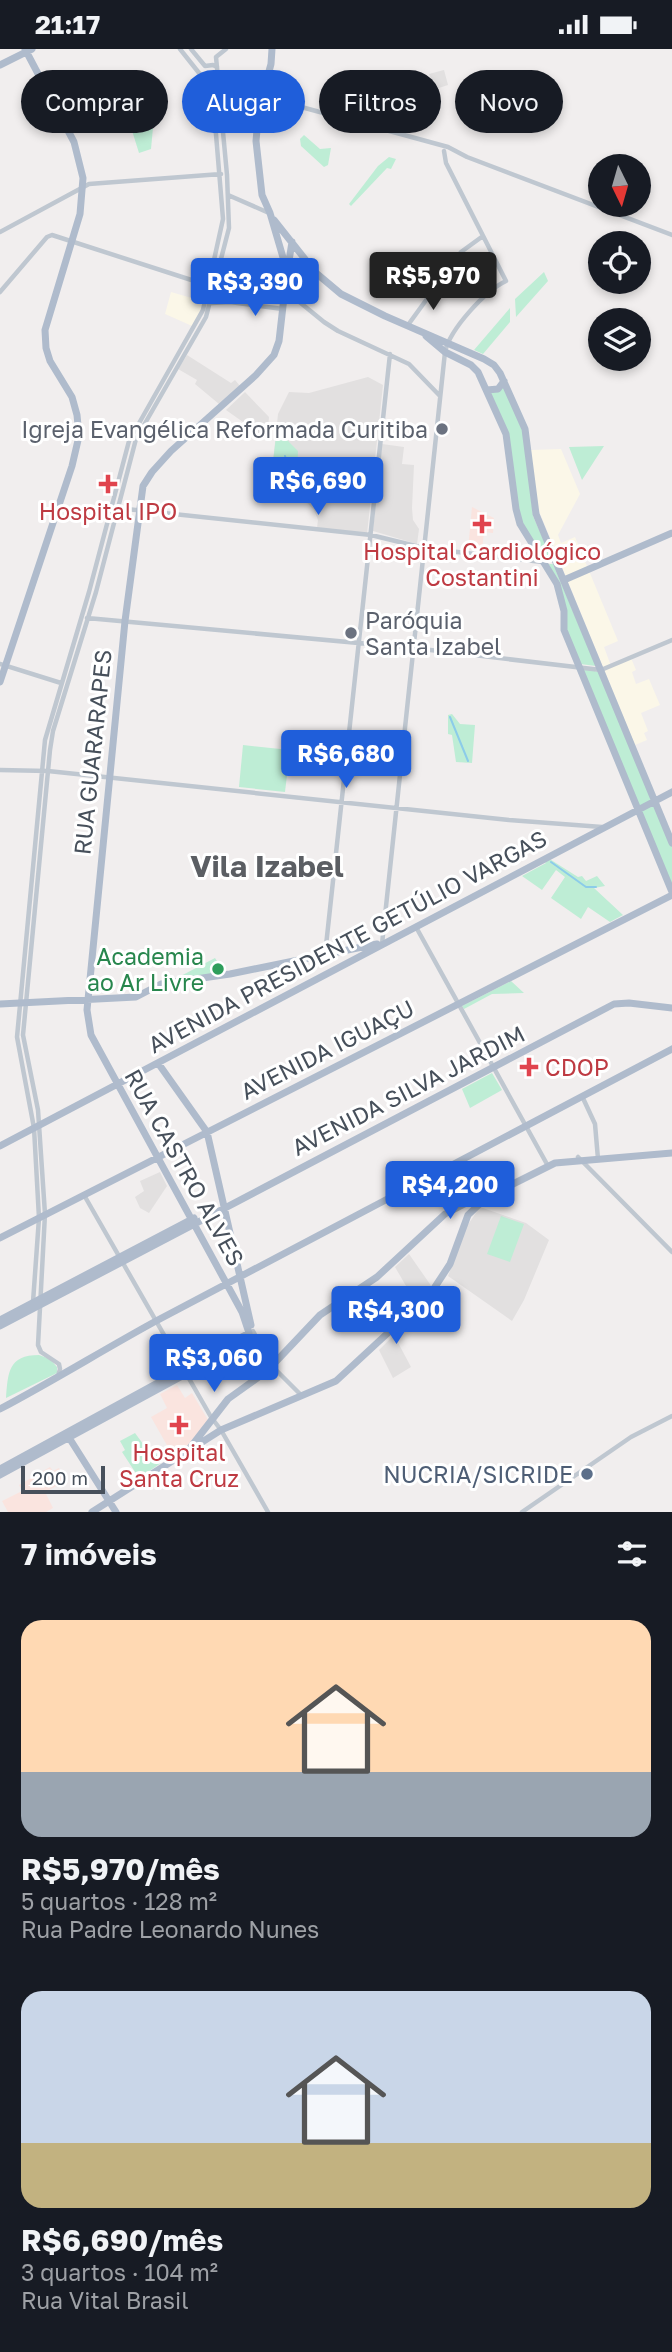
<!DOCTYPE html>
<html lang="pt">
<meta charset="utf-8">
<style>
body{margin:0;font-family:"Golos Text",sans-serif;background:#20242c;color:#f1f3f6;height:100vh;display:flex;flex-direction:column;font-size:26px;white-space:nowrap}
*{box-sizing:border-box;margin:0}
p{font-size:23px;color:#9ea1a6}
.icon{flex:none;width:38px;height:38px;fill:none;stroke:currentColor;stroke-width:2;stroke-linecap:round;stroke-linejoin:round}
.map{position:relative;height:1463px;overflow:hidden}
.side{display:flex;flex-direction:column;background:#171b24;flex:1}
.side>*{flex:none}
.top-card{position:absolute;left:21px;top:21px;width:630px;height:63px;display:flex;gap:14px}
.needle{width:46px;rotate:175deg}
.tools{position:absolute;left:588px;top:105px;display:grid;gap:14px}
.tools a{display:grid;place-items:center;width:63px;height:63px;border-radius:50%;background:#171b24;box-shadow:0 4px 10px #0003;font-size:35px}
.scale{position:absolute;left:21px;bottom:18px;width:84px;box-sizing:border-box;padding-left:7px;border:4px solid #47505b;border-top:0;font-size:19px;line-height:24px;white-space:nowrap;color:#47505b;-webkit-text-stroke:5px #fff;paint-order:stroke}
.price{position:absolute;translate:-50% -60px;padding:0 16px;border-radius:7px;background:#1f5eda;color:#fff;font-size:23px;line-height:46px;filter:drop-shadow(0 2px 4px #0008)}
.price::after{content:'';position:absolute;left:50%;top:42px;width:21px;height:16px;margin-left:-10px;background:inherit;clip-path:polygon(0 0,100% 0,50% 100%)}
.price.selected{background:#222;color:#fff}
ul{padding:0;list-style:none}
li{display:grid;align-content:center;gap:14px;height:371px;padding:0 21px}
li span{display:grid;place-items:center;height:217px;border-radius:21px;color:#555}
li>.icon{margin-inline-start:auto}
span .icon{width:126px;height:126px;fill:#fffc;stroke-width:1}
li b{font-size:30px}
h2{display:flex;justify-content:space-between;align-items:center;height:84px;padding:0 21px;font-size:30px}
.pill{padding:0 24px;border-radius:32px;background:#171b24;box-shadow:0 4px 10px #0003;font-size:24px;line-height:63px}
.pill.selected{background:#1f5eda;color:#fff}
.status{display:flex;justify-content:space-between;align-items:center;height:49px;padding:0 35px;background:#171b24;direction:ltr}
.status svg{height:19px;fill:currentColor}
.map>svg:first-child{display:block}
.commercial{fill:#fbf7e8}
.education{fill:#e2e0e0}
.medical{fill:#fae4df}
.green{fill:#beedd5}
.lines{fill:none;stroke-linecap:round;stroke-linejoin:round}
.stream{stroke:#8ccce9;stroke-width:2}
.minor{stroke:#bfc7d0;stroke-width:4.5}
.major{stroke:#afbbcc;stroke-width:7}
.worship-dot{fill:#6b7280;stroke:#fff;stroke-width:2.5}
.health-dot{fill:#e0444e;stroke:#fff;stroke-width:2.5}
.leisure-dot{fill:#2e9e5b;stroke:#fff;stroke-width:2.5}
.service-dot{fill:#5c6f8a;stroke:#fff;stroke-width:2.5}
.labels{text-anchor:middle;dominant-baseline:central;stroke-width:6;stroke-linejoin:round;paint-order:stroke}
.worship-label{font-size:23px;fill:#5b616d;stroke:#fff;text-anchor:end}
.health-label{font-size:23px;fill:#be3a42;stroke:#fff}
.street-label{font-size:23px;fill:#47505b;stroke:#fff}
.leisure-label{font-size:23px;fill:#27864d;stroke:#fff;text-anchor:end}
.service-label{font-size:23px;fill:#4e5e75;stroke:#fff;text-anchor:end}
.district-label{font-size:30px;font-weight:bold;fill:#5b5e63;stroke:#fff}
</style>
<div class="status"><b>21:17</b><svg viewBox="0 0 49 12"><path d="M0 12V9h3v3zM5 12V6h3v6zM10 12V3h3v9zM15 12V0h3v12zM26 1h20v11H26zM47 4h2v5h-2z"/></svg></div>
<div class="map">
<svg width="672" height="1463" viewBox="0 0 672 1463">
<rect width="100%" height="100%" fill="#f1eeee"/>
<path class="commercial" d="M199,238L207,241L200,262L192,277L165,265L171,243L195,250Z
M561,400L580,445L558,486L561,494L575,488L618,592L604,598L611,617L631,609L636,621L632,623L636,635L649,630L660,656L641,664L648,682L644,684L647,691L635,696L537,457L531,401Z"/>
<path class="education" d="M444,21L448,36L414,47L406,27L421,23L426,41L434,39L429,25Z
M187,306L231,334L235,331L240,337L219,355L195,335L197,331L178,320Z
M368,328L383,336L367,485L317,479L318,471L314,461L294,440L283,418L273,413L278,365L289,343L309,344Z
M245,343L269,368L267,390L226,361Z
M382,395L404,398L402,415L414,416L412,459L413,471L419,480L417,495L373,482Z
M160,1123L167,1137L149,1164L140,1159L135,1148L144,1142L140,1132Z
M480,1158L526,1174L549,1191L524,1251L512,1272L448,1227L467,1177Z
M409,1205L432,1238L416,1254L395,1218Z
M394,1286L411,1318L393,1329L379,1301Z"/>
<path class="medical" d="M472,458L494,469L493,484L484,483L482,502L468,500Z
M177,1336L185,1349L192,1344L208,1371L189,1397L173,1407L151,1368L167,1359L160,1345Z
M50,1418L53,1422L59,1419L66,1432L45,1443L53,1459L46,1463H8L2,1452L22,1442L19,1436Z"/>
<path class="green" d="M139,54L154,68L151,100L139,104L125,59Z
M304,86L320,100L331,99L328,116L324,118L301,97L300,90Z
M389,108L396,110L391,120L387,119L351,157L349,155L378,117Z
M544,223L548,232L516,268L515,250Z
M510,259V273L483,305L474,301Z
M503,336L525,388L533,467L552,510H545L524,480L519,465L509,389L490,342Z
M277,379L280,380L289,393L298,402L297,423L294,432L291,433L283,418L273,413Z
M604,397L582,431L569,398Z
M549,515H553L596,617L580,615L565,577Z
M580,619L599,623L672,797V842Z
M452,665L460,675L475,676L472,714L456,713L452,686L448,685V666Z
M243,696L290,701L285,743L239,738Z
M548,809L578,828L582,827L586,832L597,827L605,837L594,839L623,866L610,873L588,858L581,870L551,849L565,828L556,821L542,841L522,827L546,814L543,811Z
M215,909L224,923L175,930Z
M511,932L524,944L492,945L464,960L462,957Z
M492,1024L502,1041L470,1059L462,1040Z
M501,1167L524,1175L510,1213L487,1205Z
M39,1306L50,1310L57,1318V1324L6,1349C8,1324 8,1306 39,1306Z
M135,1384L149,1403L154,1401L161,1414L139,1429L122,1403L125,1401L120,1392Z"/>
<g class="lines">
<path class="stream" d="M285,407L292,429
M274,409L286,413
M450,668L468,712
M551,813L586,838H596"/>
<path class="minor" d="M191,0L205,17L213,16L217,18
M219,37L261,47L448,98L467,108L672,186
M228,146L269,164
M0,183L89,135L221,125
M286,242L324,273L338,282L409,315L440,347
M0,243L47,188L52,186L210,237L230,253
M212,254L230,253L283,260
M408,276L461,203L483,187
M117,459L371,486L424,499L542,513
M87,569L413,599L601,621L672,591
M0,615L61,634
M0,721L48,722L509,771L602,778
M416,878L548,1117
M382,895L445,303C450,280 485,242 506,232L446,114L444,102
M325,906L390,305
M582,1047L595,1075L598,1110
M578,1108L672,1203
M84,1146L211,1368L221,1381L268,1463
M33,1253L39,1169L34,1079L17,988L45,691L89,543L129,392L203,261L223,170L213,49L207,34L180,0
M253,1282L272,1317L302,1347
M58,1327L60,1320L59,1315L41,1303L38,1296L45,1165L38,1061L23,986L50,701L53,682L96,543L136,390L206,268L229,179L227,126L216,8L226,0
M522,1463L631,1388L672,1367"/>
<path class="major" d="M0,16L32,0
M274,171L316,224L341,245L385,267L484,310L494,316L500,324L525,380L536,465L672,794
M288,218L292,193
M426,287L445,303L471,316L478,323L506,385L516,460L520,475L557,535L564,562V581L672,843
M487,341L498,340L504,332
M564,531L672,484
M0,633L72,417L79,387L77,366L72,348L50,312L46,299L45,281L80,165L83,129L74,93L25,0
M0,955L136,948L161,935L230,925L377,895
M158,1014L207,1083L251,1276
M0,1097L672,743
M0,1189L672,846
M0,1271L194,1169
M0,1277L614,955L629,954L672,959
M0,1360C53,1332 103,1301 156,1272L672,1000
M68,1387L116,1463
M190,1399L228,1350L267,1322L320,1266L377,1228L445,1165L482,1146
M0,1420L249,1284L242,1263L91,986L87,961L125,572L143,437L152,423L171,402L256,326L274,306L279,292L287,222L270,164L262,146L256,92L259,59L271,15L272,0
M0,1426L232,1300
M92,1463L221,1381L336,1332L431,1244L450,1215L468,1166L487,1148L555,1114L672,1104"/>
</g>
<g class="worship-dot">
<circle cx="442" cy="380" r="7"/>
<circle cx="351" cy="584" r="7"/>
</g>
<g class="health-dot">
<path d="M104.5 424.5h7v7h7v7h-7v7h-7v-7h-7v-7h7z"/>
<path d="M478.5 464.5h7v7h7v7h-7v7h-7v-7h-7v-7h7z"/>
<path d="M525.5 1007.5h7v7h7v7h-7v7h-7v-7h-7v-7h7z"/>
<path d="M175.5 1365.5h7v7h7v7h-7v7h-7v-7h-7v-7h7z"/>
</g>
<circle class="leisure-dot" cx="218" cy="920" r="7"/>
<circle class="service-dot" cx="587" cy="1425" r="7"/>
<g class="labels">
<g class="worship-label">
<text x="428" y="380">Igreja Evangélica Reformada Curitiba</text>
<text x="365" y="571" text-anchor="start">Paróquia<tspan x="365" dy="26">Santa Izabel</tspan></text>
</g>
<g class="health-label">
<text x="108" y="462">Hospital IPO</text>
<text x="482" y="502">Hospital Cardiológico<tspan x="482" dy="26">Costantini</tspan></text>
<text x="545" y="1018" text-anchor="start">CDOP</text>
<text x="179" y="1403">Hospital<tspan x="179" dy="26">Santa Cruz</tspan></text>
</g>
<g class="street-label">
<text transform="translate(92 703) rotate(-84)">RUA GUARARAPES</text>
<text transform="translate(347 892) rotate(-28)">AVENIDA PRESIDENTE GETÚLIO VARGAS</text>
<text transform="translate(327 1000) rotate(-27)">AVENIDA IGUAÇU</text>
<text transform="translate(408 1041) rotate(-27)">AVENIDA SILVA JARDIM</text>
<text transform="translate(185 1118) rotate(61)">RUA CASTRO ALVES</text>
</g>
<g class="leisure-label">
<text x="204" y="907">Academia<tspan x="204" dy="26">ao Ar Livre</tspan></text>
</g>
<g class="service-label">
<text x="573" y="1425">NUCRIA/SICRIDE</text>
</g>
<g class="district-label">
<text x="267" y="817">Vila Izabel</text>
</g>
</g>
</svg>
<div class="tools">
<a><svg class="needle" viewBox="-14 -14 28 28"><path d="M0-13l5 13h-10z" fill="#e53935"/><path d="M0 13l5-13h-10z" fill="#9ea1a6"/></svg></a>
<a><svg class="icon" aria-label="locate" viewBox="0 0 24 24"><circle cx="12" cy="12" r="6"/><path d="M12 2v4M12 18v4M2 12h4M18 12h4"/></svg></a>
<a><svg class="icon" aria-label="layers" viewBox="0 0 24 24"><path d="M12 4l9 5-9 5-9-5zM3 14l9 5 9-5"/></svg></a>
</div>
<div class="scale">200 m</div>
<b class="price selected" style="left:433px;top:263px">R$5,970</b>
<b class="price" style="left:255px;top:269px">R$3,390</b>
<b class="price" style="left:318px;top:468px">R$6,690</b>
<b class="price" style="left:346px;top:741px">R$6,680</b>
<b class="price" style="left:450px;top:1172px">R$4,200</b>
<b class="price" style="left:396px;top:1297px">R$4,300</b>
<b class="price" style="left:214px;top:1345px">R$3,060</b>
<div class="top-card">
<a class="pill">Comprar</a>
<a class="pill selected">Alugar</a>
<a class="pill">Filtros</a>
<a class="pill">Novo</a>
</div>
</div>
<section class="side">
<h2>7 imóveis<svg class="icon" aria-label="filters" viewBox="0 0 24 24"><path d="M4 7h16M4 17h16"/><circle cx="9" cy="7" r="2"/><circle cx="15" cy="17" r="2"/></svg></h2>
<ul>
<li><span style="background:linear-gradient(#ffd9b3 70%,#9aa5b1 0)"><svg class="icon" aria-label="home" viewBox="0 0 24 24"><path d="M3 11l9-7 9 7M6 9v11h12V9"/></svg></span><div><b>R$5,970/mês</b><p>5 quartos · 128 m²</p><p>Rua Padre Leonardo Nunes</p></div></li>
<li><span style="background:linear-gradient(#c9d6e8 70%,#c2b280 0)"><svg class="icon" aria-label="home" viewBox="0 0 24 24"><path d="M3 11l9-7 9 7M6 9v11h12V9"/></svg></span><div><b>R$6,690/mês</b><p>3 quartos · 104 m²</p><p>Rua Vital Brasil</p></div></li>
</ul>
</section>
